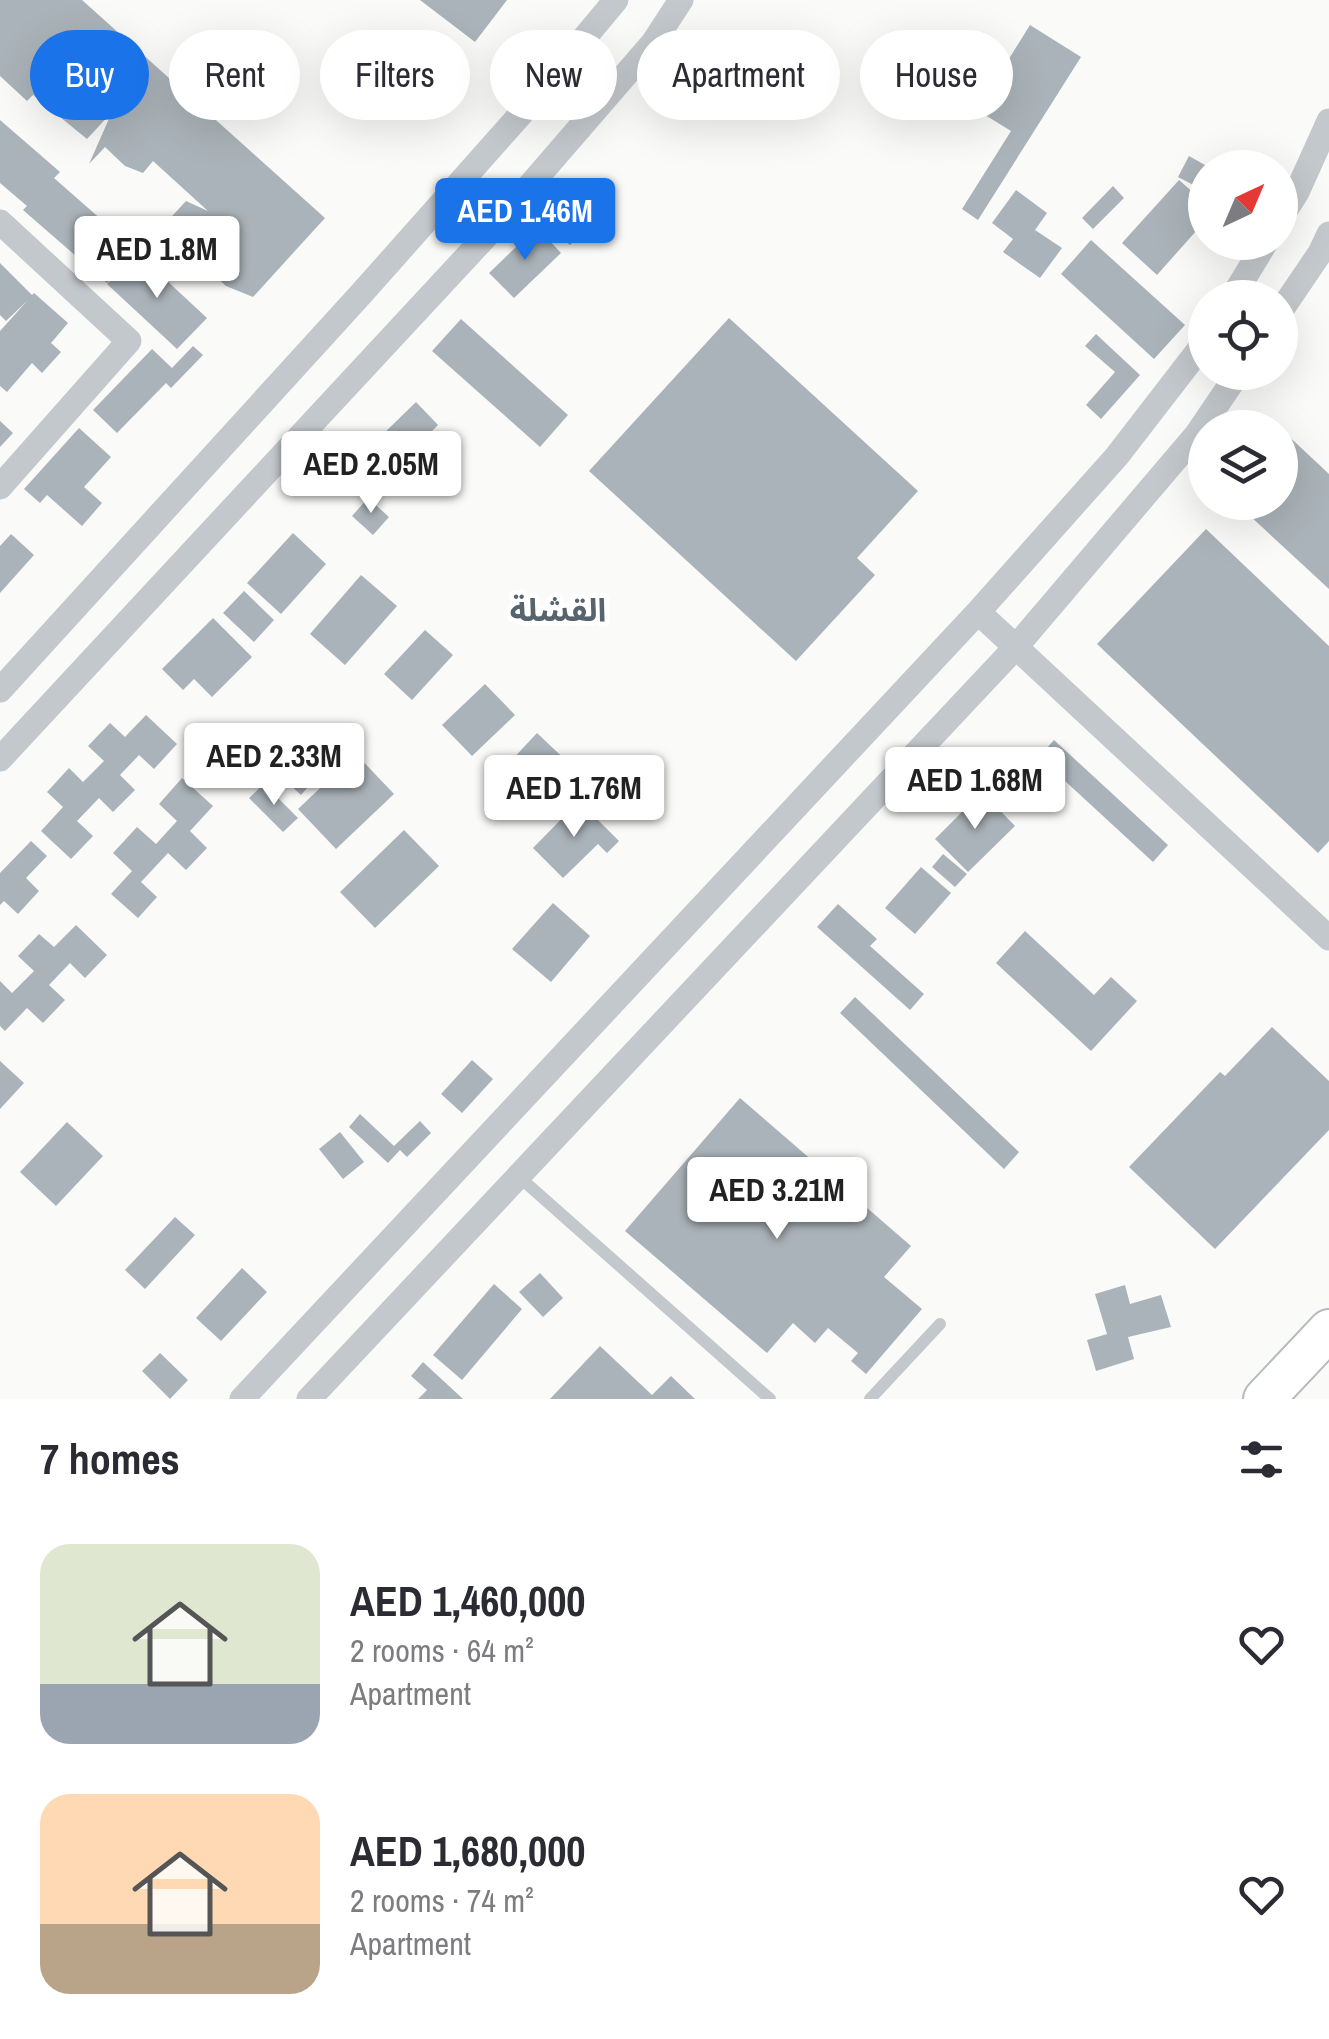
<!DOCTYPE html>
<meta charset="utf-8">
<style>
body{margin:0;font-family:"Archivo Narrow","Noto Sans Arabic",sans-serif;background:#f7f7f7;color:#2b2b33;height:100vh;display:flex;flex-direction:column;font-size:38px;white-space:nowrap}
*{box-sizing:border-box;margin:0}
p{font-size:32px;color:#7c7c81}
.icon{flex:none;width:55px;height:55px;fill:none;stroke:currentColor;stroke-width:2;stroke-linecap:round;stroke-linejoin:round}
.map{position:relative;height:1399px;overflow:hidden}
.details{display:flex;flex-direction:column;background:#fff;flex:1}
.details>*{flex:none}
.guide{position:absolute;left:30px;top:30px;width:1270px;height:90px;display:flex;gap:20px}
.needle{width:65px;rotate:44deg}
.buttons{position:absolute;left:1188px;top:150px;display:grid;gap:20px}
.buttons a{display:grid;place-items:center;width:110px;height:110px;border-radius:50%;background:#fff;box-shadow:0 10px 40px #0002;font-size:50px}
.price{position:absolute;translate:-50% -85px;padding:0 22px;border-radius:10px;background:#fff;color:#222;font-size:32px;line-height:65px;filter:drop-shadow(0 2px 5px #0008)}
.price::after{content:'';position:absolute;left:50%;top:60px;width:30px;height:22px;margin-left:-15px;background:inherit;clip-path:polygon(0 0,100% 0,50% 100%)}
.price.selected{background:#1a73e8;color:#fff}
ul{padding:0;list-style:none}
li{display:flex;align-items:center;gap:30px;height:250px;padding:0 40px}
li span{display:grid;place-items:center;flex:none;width:280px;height:200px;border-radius:30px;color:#555}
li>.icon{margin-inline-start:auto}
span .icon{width:120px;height:120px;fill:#fffc;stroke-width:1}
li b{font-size:42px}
h2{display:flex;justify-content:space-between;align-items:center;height:120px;padding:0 40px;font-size:42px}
.tag{padding:0 35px;border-radius:45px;background:#fff;box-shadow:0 10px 40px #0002;font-size:35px;line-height:90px}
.tag.selected{background:#1a73e8;color:#fff}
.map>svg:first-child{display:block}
.building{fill:#aab3b9}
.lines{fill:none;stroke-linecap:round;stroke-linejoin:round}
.primary-casing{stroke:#b5babe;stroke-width:44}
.lane{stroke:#c3c8cc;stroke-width:12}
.street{stroke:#c3c8cc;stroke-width:25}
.primary{stroke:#fff;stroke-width:40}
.labels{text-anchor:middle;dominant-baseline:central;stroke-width:10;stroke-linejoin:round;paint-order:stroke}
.neighbourhood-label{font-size:32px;font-weight:bold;fill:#57646e;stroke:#fff}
</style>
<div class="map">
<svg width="1329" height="1399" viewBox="0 0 1329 1399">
<rect width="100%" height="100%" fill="#fafaf8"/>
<path class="building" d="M0,0H82L325,218L253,297L226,286L162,227L186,201L208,211L153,161L143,173L125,166L105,147L89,164L112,112L87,139L33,95L27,101L0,76Z
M420,0H507L475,42Z
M1030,25L1081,57L978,220L962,209L1011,131L977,110Z
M0,120L60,172L54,178L120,236L131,224L146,237L107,283L23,210L27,206L0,183Z
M1189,156L1205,165V191L1178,177Z
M1179,180L1205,203V221L1157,275L1122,243Z
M1113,186L1124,198L1093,229L1082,218Z
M1016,190L1047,213L1035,230L1062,248L1040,278L1003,252L1013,239L992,223Z
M570,198L593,219L570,245L547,225Z
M537,227L561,253L514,298L489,273Z
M1091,240L1185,325L1154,359L1061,274Z
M137,253L207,318L177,349L107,284Z
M0,263L32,295L34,293L68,323L51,343L61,352L42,373L32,363L7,392L0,386V331L27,301L6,321L0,315Z
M729,318L918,491L857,558L875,575L796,661L589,471Z
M461,319L568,415L540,447L432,351Z
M1096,334L1140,375L1101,419L1086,405L1115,372L1085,346Z
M193,346L203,355L171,388L166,383L117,433L93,410L152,349L172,368Z
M416,402L438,425L432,431L458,456L424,490L376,441Z
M0,421L13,433L0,447Z
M79,428L111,457L84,487L102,503L82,526L47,495L40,503L24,489Z
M1280,428L1329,474V589L1235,502H1280Z
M368,498L389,517L373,535L352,516Z
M1206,529L1329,646V841L1318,853L1097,644Z
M293,533L326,564L281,614L247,583Z
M11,534L34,555L0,593V546Z
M361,575L397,606L345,665L310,634Z
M244,591L274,620L254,642L223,613Z
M213,618L252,657L212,697L194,679L183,690L162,669Z
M425,630L453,655L412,700L384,674Z
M485,684L515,715L472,756L442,725Z
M146,715L177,744L154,769L139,755L120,775L135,790L113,812L99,798L77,821L93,836L71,859L41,831L63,807L47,792L69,768L83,782L104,761L88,746L110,723L125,737Z
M537,733L574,768L532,813L495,778Z
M274,736L318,776L301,795L257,755Z
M1054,740L1168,845L1153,862L1039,757Z
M356,754L394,794L336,849L298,809Z
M182,778L213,806L190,831L207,848L186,870L168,853L141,882L157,897L138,918L111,894L132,871L113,853L137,827L156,844L177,821L159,804Z
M264,784L298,818L283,832L249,798Z
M982,792L1015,826L968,872L935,839Z
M579,801L619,841L607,853L598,844L563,878L533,848Z
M404,830L439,866L375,928L340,892Z
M31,841L47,856L26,878L39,891L18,914L4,901L0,905V873Z
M943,854L967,874L955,887L932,867Z
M921,867L951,893L915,934L885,908Z
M553,903L590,936L551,982L512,949Z
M838,904L877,939L870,946L924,994L910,1010L817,927Z
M76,925L107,955L85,978L70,963L49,985L65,1000L43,1023L27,1008L5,1031L0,1026V981L12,993L34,971L18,956L39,934L54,947Z
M1025,931L1094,995L1111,977L1137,1001L1091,1051L996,963Z
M855,997L1019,1152L1004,1169L840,1013Z
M1272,1027L1329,1081V1130L1215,1249L1129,1167L1220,1072L1225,1076Z
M472,1060L493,1079L462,1113L441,1094Z
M0,1061L24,1083L0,1109Z
M740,1098L911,1246L884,1277L922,1309L866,1374L851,1361L858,1353L828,1328L815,1343L793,1323L767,1353L625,1231Z
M360,1114L394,1146L420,1121L431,1133L407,1157L400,1150L388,1163L349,1127Z
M67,1122L103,1156L56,1206L20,1172Z
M340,1132L364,1162L343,1179L319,1149Z
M175,1217L195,1235L145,1289L125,1270Z
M242,1268L267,1292L221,1341L196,1318Z
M540,1273L563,1298L543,1317L519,1292Z
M494,1284L522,1309L462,1380L433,1355Z
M1125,1285L1130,1304L1161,1295L1171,1327L1128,1337L1134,1359L1096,1371L1087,1340L1107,1334L1095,1294Z
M600,1346L652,1395L671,1376L695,1399H550Z
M160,1353L188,1380L170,1399L142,1371Z
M423,1362L463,1399H418L427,1390L411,1376Z"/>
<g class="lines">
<g class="primary-casing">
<path id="primary" d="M1264,1399L1329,1330"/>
</g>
<path class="lane" d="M517,1175L770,1399
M870,1399L940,1324"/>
<path class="street" d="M1280,219L1297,192L1329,121
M0,222L129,341L0,487
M1232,298L1266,242
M1280,312L1320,253L1329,234
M978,612L1329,938
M0,690L361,294L520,115L616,0
M0,759L488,234L653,43L681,0
M242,1399L978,612L1117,456L1205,342
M309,1399L1015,648L1197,434L1239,372"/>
<use href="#primary" class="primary"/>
</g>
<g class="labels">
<g class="neighbourhood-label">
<text x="558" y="609">القشلة</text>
</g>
</g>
</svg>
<div class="buttons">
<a><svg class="needle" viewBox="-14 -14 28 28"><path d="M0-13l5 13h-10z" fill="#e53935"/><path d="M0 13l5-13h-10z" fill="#7c7c81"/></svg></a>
<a><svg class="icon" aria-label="locate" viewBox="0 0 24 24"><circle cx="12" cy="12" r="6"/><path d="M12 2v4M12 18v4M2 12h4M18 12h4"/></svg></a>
<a><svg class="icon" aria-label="layers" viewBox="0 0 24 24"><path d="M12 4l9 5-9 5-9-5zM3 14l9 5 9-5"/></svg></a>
</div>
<b class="price selected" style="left:525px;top:263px">AED 1.46M</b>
<b class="price" style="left:157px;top:301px">AED 1.8M</b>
<b class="price" style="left:371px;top:516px">AED 2.05M</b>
<b class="price" style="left:274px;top:808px">AED 2.33M</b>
<b class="price" style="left:975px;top:832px">AED 1.68M</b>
<b class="price" style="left:574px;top:840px">AED 1.76M</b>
<b class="price" style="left:777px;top:1242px">AED 3.21M</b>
<div class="guide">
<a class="tag selected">Buy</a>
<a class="tag">Rent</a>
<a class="tag">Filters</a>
<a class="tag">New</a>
<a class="tag">Apartment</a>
<a class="tag">House</a>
</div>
</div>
<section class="details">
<h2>7 homes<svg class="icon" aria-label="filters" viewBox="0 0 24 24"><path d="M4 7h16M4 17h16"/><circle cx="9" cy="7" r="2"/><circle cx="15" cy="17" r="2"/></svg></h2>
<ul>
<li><span style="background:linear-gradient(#dfe7d0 70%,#9aa5b1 0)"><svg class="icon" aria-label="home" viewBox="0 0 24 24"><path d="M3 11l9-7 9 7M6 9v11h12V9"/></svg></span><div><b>AED 1,460,000</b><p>2 rooms · 64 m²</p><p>Apartment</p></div><svg class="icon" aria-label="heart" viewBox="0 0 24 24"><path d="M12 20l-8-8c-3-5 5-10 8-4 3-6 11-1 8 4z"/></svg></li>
<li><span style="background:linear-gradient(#ffd9b3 65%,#b9a48a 0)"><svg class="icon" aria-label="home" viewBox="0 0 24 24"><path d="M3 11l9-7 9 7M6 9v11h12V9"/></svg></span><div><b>AED 1,680,000</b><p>2 rooms · 74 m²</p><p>Apartment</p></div><svg class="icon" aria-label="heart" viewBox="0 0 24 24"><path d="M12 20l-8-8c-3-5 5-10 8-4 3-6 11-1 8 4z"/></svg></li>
</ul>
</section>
